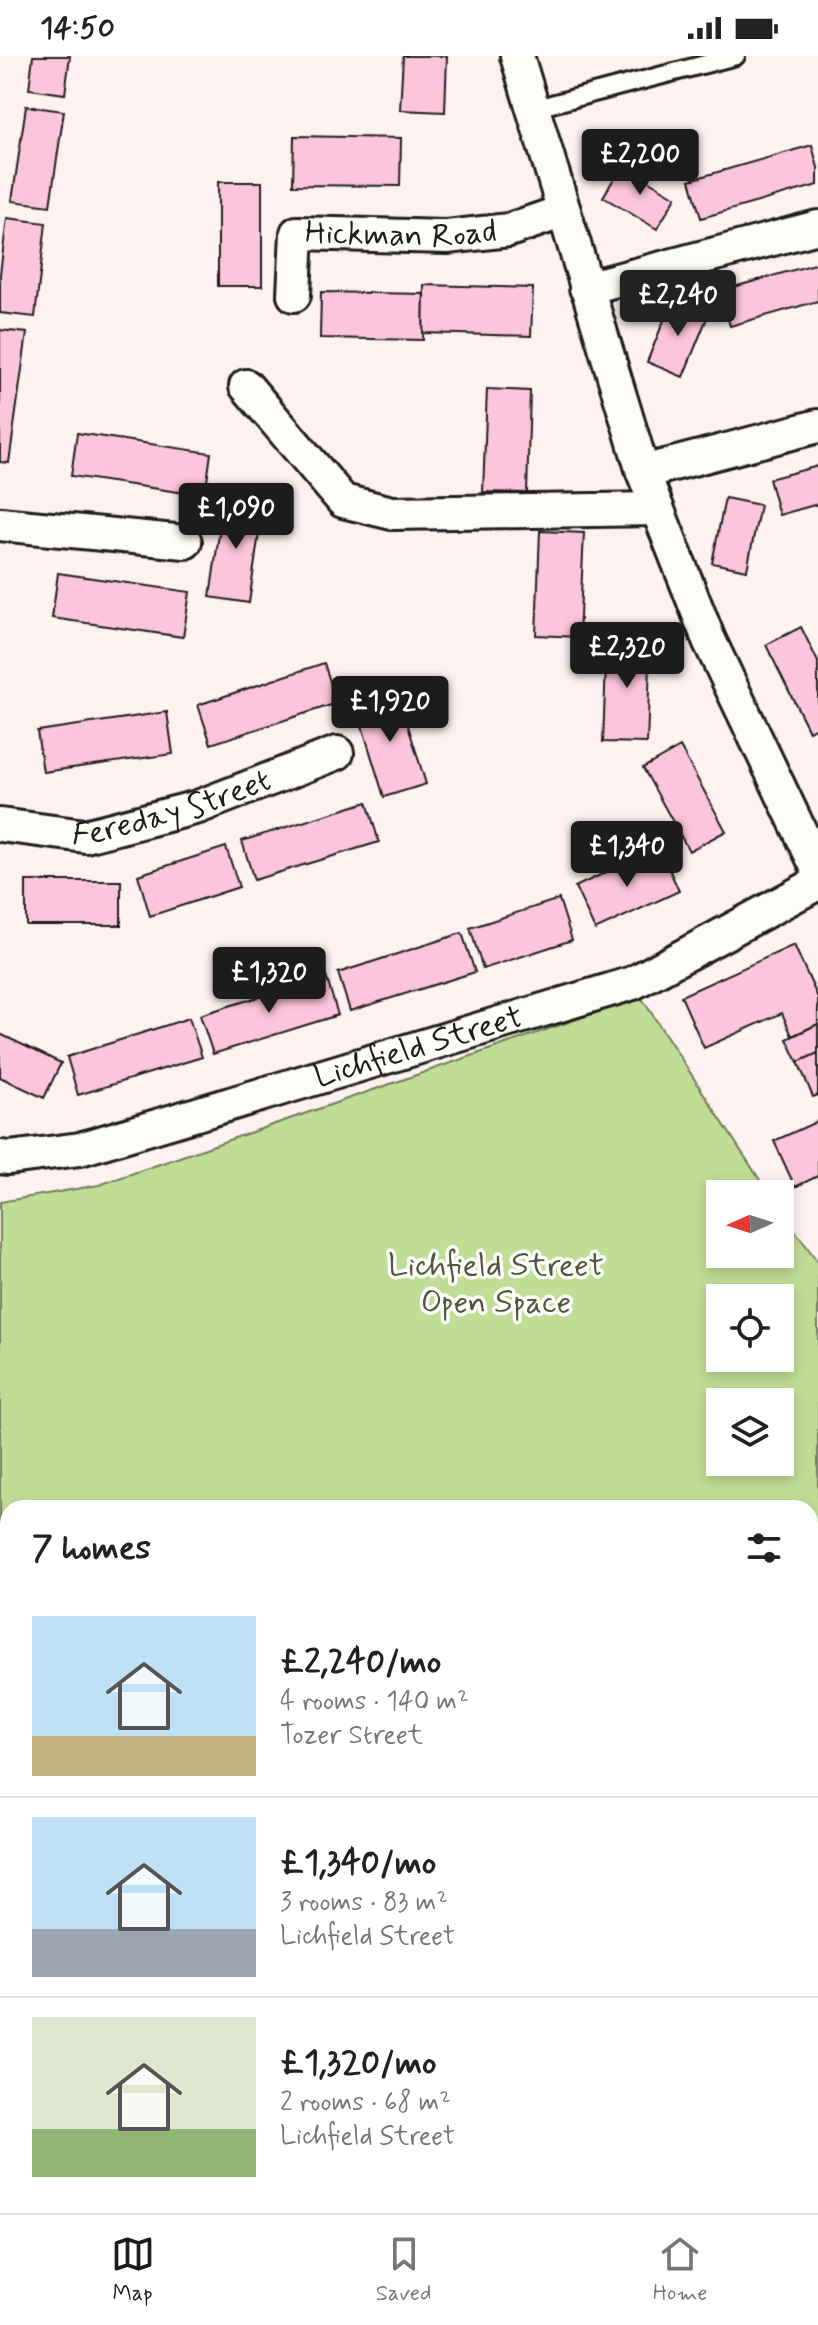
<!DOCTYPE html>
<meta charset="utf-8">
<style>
body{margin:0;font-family:Mynerve,sans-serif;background:#f6f6f6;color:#222;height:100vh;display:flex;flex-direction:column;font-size:30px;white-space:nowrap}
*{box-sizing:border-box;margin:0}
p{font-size:26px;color:#767676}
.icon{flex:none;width:44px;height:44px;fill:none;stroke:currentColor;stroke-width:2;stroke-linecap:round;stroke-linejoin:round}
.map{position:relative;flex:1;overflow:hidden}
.sheet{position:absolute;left:0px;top:1444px;width:818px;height:714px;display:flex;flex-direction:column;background:#fff;border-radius:24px 24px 0 0;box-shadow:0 4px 12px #0003}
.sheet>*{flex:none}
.needle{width:52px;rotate:267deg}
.buttons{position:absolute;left:706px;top:1124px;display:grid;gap:16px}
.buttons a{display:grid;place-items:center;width:88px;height:88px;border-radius:0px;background:#fff;box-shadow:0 4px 12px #0003;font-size:40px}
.price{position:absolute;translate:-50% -68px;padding:0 18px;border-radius:8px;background:#1c1c1c;color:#fff;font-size:26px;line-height:52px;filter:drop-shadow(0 2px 4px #0008)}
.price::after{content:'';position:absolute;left:50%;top:48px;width:24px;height:18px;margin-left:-12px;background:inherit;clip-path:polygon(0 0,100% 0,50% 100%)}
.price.on{background:#222;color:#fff}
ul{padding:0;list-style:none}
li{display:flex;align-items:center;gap:24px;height:200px;padding:0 32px}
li+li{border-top:2px solid #e0e0e0}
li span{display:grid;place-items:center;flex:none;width:224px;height:160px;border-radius:0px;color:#555}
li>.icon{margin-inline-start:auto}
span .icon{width:96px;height:96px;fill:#fffc;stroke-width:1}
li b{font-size:34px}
h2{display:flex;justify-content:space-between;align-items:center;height:96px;padding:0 32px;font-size:34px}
.status{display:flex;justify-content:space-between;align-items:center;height:56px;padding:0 40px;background:#fff;direction:ltr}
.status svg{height:22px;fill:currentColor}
.tabs{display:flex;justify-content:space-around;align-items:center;height:112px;border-top:2px solid #e0e0e0;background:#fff;font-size:22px;color:#767676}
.tabs a{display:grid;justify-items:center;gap:4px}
.tabs .on{color:#1c1c1c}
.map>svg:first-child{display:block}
.built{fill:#fde4ea}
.green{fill:#c0dd95;stroke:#6e7c58;stroke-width:2;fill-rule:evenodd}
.building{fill:#fdc5db;stroke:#1c1c1c;stroke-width:2}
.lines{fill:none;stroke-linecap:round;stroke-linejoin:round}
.lane-casing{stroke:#1c1c1c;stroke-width:22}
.street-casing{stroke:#1c1c1c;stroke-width:38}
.lane{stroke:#fdfcf7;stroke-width:16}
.street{stroke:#fdfcf7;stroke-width:32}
.labels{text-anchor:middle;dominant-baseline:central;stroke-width:7;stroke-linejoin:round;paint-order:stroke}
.street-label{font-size:32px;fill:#1c1c1c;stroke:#fdfcf7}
.park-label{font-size:32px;fill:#4d5640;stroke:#fdfcf7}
</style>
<div class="status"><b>14:50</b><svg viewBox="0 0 49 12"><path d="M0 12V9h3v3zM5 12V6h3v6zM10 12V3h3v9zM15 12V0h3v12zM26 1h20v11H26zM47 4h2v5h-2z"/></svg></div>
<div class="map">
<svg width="818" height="2157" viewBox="0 0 818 2157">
<rect width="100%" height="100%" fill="#fdf1f1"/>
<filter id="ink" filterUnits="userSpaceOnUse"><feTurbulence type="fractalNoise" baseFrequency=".0125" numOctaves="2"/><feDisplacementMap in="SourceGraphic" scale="16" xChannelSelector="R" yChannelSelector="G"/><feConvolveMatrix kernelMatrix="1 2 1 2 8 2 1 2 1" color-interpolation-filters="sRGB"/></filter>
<g filter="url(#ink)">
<path class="built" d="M0,1753L8,1762V2150H388L397,2157H0Z"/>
<path class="green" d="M641,941L769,1138H720V1198H780V1154L818,1206V1680L810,1692V1452H8V1762L0,1753V1146L99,1129ZM780,1242V1302H720V1242ZM720,1346H780V1406H720Z
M388,2150H662L657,2157H397Z"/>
<path class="building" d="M33,0H70L65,38L29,33Z
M403,0H447L445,56L400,54Z
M26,50L64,55L50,150L12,145Z
M294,80L401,82L400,130L293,129Z
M812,89L818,112V129L701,162L690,124Z
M622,109L676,141L657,173L603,141Z
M218,126H262V230H218Z
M7,162L46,167L35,261L0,257V218Z
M818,207V245L730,270L720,235Z
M424,229L533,232L531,280L423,277Z
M321,236L424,238L423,284L320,282Z
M673,242L709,257L683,321L647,306Z
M0,274L27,277L9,407L0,406Z
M487,333L530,335L527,437L483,436Z
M77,377L211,397L205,440L71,420Z
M818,410V448L779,459L769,423Z
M725,442L760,449L747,514L712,507Z
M224,443L263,449L249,547L210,541Z
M540,475L584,477L579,581L536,579Z
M58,517L190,536L183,581L52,562Z
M801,571L818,606V670L809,675L766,589Z
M607,581L651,582L647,687L603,686Z
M324,607L337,647L211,688L198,649Z
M397,634L426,728L384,741L355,647Z
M167,656L173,698L43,716L37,675Z
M680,691L726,775L689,795L643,712Z
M367,746L379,786L254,824L242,785Z
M226,791L239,831L150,860L138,819Z
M659,791L679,835L595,874L575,831Z
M26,825H121V869H26Z
M559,843L572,884L483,913L470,872Z
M462,877L475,916L350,955L338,917Z
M794,889L818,942V968L792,980L782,957L704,992L681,940Z
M326,920L338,959L213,998L200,959Z
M189,962L202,1001L78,1039L67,1001Z
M818,968V997L798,1006L787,983Z
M0,978L61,1007L44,1042L0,1021Z
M818,997V1039L813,1041L798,1006Z
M818,1065V1120L795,1131L774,1085Z
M818,1755V1797L810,1791V1762Z
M8,1930V2007L0,2011V1934Z
M8,2007V2065L0,2069V2011Z
M8,2065V2150H26L12,2157H0V2069Z
M818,2070V2126L810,2136V2080Z
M30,2150H153L156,2157H33Z
M164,2150H235L238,2157H168Z
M754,2150H799L793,2157H749Z"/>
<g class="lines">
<g class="lane-casing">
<path id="lane" d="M532,53L736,0
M0,1804L8,1812"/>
</g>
<g class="street-casing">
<g id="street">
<path d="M517,0L643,416L709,584L818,813"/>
<path d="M586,232L818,171"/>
<path id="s1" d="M294,239L297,177L447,181L509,174L564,155"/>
<path d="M246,330L343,445L392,457L657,453"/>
<path d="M643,416L818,370"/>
<path d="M0,468L185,486"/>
<path id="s2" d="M0,769L85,780L198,751L337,697"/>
<path id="s3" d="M0,1101L9,1102L80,1093L633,927L818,827"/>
<path d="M810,1998L818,2007"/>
<path d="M695,2157L701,2150"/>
</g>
</g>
<use href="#lane" class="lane"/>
<use href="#street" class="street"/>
</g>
</g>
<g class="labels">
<g class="street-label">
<text stroke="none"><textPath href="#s1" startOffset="166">Hickman Road</textPath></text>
<text stroke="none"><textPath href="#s2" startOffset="176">Fereday Street</textPath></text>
<text stroke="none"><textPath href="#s3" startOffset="434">Lichfield Street</textPath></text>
</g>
<g class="park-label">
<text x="496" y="1210">Lichfield Street<tspan x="496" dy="37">Open Space</tspan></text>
</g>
</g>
</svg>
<div class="buttons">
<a><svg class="needle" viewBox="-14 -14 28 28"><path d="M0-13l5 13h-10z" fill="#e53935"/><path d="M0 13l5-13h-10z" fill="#767676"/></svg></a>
<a><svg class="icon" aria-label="locate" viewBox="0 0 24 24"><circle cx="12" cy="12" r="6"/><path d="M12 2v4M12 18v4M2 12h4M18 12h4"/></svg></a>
<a><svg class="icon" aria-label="layers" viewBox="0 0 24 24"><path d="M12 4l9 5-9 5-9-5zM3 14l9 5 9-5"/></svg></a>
</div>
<b class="price" style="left:640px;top:141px">£2,200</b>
<b class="price on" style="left:678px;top:282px">£2,240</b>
<b class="price" style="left:236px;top:495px">£1,090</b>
<b class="price" style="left:627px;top:634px">£2,320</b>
<b class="price" style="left:390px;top:688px">£1,920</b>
<b class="price" style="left:627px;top:833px">£1,340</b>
<b class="price" style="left:269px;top:959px">£1,320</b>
<section class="sheet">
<h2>7 homes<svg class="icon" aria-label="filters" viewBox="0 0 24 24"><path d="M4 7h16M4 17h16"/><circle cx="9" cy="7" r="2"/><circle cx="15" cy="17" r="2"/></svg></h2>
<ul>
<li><span style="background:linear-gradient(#bfe0f5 75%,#c2b280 0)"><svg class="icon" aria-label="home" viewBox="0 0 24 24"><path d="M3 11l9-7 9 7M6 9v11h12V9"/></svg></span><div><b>£2,240/mo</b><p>4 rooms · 140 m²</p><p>Tozer Street</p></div></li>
<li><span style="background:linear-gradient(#bfe0f5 70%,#9aa5b1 0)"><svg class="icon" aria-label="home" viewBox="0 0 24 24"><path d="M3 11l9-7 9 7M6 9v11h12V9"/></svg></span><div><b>£1,340/mo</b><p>3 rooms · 83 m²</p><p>Lichfield Street</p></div></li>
<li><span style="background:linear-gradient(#dfe7d0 70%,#8fb573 0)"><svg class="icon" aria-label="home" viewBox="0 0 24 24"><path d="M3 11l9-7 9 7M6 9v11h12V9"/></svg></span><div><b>£1,320/mo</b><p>2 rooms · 68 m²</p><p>Lichfield Street</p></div></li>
</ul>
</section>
</div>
<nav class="tabs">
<a class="on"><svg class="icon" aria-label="map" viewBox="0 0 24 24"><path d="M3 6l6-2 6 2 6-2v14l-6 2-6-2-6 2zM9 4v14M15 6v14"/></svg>Map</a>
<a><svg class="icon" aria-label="saved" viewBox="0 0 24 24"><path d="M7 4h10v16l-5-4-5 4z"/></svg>Saved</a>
<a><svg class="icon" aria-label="home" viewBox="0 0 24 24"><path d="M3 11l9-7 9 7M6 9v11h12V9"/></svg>Home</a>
</nav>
